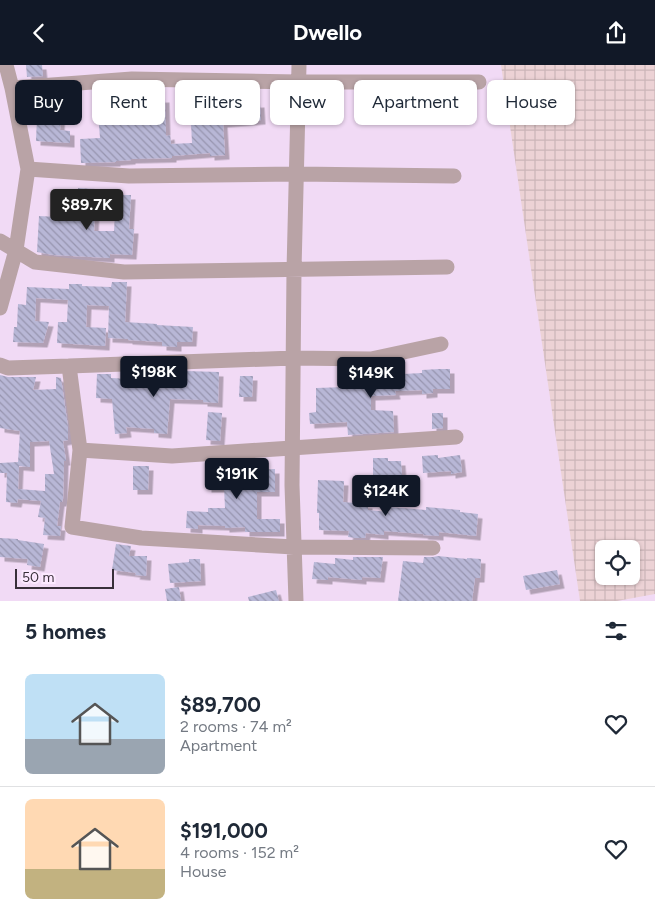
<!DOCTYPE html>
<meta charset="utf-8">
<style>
body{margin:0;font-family:Figtree,sans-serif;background:#f2f2f3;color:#1f2937;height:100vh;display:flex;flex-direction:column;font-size:19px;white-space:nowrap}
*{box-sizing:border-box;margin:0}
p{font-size:16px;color:#747a83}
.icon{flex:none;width:28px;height:28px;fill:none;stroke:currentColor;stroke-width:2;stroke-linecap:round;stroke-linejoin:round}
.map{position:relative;height:536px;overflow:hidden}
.side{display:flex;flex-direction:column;background:#fff;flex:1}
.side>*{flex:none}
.banner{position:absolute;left:15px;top:15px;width:625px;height:45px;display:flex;gap:10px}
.fabs{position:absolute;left:595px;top:475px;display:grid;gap:10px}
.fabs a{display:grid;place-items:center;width:45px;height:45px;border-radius:8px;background:#fff;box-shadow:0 1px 4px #0004;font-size:25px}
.scale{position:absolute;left:15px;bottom:12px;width:99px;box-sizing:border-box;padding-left:5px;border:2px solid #382f39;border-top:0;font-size:14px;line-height:18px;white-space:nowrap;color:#382f39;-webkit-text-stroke:4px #fce9ff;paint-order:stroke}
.price{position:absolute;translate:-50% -42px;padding:0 11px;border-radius:5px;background:#111827;color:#fff;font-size:16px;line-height:32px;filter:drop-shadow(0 1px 2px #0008)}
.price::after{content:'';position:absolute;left:50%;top:30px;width:15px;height:11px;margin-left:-8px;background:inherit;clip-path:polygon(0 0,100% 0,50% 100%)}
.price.active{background:#222;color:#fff}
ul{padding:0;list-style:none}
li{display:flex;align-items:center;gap:15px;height:125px;padding:0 25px}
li+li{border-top:1px solid #e0e1e3}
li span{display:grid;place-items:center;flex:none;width:140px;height:100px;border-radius:8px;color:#555}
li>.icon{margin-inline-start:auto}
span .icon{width:60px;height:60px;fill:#fffc;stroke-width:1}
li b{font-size:21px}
h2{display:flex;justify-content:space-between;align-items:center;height:60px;padding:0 25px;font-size:21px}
.chip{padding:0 18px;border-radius:8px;background:#fff;box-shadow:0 1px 4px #0004;font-size:18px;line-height:45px}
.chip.active{background:#111827;color:#fff}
header{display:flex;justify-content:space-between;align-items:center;height:65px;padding:0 25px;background:#111827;color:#fff;font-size:22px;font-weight:700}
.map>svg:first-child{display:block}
.industrial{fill:url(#industrial-grid);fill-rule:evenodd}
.building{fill:url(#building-back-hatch);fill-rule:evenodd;filter:url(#shadow)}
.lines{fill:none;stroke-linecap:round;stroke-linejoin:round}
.street{stroke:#b9a3a6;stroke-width:15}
</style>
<header><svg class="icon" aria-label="back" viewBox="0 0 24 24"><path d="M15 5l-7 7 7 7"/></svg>Dwello<svg class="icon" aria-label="share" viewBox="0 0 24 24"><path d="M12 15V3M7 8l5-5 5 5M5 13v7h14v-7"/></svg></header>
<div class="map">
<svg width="655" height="536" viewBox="0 0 655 536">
<defs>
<pattern id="industrial-grid" width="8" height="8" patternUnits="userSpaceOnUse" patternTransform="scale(1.25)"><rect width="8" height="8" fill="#ecd2d5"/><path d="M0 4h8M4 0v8" fill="none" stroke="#cbb5b8"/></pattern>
<pattern id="building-back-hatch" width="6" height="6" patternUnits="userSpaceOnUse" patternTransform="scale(1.25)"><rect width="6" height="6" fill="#b8b7d6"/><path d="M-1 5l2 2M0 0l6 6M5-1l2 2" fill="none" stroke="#9795af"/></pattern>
<filter id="shadow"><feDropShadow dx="4.5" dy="4.5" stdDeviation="0" flood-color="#0004"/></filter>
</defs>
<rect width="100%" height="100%" fill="#f1daf5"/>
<path class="industrial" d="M501,0H655V529L617,536H580ZM604,484H631V511H604Z"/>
<path class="building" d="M26,0H42L43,11L27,12Z
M220,32V37L238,35V40L260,38L261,55L223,58L225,90L210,91V88L172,91V93L131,94V95L116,96V97L81,98L80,74L100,73L97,35L112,34V36L165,33L166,71L170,70L171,79L192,78L191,58H187L186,34Z
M30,36L61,37L60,65L70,66V78L36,76L37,51L30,50Z
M78,123L96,124L94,166H114L116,130H131L129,164H134L132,190L110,189V193L54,190L37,187L39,151L77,153Z
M112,217H127L125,257L157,259V260L193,262L192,277H177V282L162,281V277L128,275V274L108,273L109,241L87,240L86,262L106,263L105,281L57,278L58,257H67L68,235L36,233L35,256L49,257L43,278L13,277L14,262H17L18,239L26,240L27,222L69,224V219H82V221L111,222Z
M439,304H450V324H433V328L422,329V325L395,326L396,330L371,331V345L393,346L394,367L348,370L347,357L310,359L309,348L316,347V323L346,322L348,306H374V312L403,310V309L422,308V305Z
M186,306L219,307L218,338L203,337V335L170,334L167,369L154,368V364L126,362L127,368L115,369L112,334L96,333L97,309H111V313L148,315V310H163V314H185Z
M0,310L8,312H36L33,325L56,324V312L61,313L68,362V375L63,376L66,396H64L63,434L62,437H60L57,461H61L60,471L43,470L45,453L38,452L41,436L18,434L17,438L6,437L7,408H0V398L18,397L20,366L0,363ZM49,376L54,409H45V426L18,424L19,401L30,402V377Z
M240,311H253L252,332H239Z
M208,347L222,348L220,376L206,375Z
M432,348H443V363L432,364Z
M438,390V393L460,390L462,407L451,409V406L423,408L422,391Z
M373,393H388V396H401L402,411L388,412V417H373Z
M208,398H220V405H244V402H256V405L275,404V427H257V454H280V467H245V462L225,463V461L198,460V464L186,463L187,446L208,447V443H225L224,423H207Z
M133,401H149L148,425H133Z
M318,415L344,416L343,437L368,439V445L389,447V442L426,445V442L460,445V447L478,449L476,471L439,467V471L423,470L424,469L384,466V470L366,468L365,473H355L348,472L349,466L319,465V448H317Z
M0,473L18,474V475L44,479L40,502L27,500L28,494L0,492Z
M116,479L131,481L129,491H147L146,511L135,510L136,508L112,505Z
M438,491L467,494V493L481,494L480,513H475L472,536H398L403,496L423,498L424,492H433Z
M353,492H383L380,513L362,512V515L328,512V515L312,514L314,497L335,499V493L353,495Z
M189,494H200L201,516L170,518L168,499L189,497Z
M557,505L560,519L526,525L523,511Z
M179,522L181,536H167L165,524Z
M276,525L279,536H249L248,532Z"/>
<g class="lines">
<path class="street" d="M12,23L132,14L299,17H479
M28,104L129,111L297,109L454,111
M0,176L35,197L124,207L447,202
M0,243L16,185L28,104L12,23L6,0
M0,300L8,303L69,301L80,385L72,462L141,473L294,482L433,483
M69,301L294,293L371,294L441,279
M80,385L172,391L456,372
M296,536L292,420L294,205L299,0"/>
</g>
</svg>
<div class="fabs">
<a><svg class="icon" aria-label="locate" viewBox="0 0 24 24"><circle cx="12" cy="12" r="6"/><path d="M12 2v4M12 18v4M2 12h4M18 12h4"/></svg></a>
</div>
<div class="scale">50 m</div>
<b class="price active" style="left:87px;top:166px">$89.7K</b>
<b class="price" style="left:154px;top:333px">$198K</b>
<b class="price" style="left:371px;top:334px">$149K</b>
<b class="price" style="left:237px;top:435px">$191K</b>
<b class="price" style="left:386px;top:452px">$124K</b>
<div class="banner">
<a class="chip active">Buy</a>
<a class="chip">Rent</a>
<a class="chip">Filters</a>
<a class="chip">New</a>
<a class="chip">Apartment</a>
<a class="chip">House</a>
</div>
</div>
<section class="side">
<h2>5 homes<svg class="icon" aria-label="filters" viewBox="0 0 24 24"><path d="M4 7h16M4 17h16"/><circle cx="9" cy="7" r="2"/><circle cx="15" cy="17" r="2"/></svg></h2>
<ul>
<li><span style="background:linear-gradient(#bfe0f5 65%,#9aa5b1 0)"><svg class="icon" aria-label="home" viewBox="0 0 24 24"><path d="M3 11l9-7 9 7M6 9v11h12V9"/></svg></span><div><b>$89,700</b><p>2 rooms · 74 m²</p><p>Apartment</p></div><svg class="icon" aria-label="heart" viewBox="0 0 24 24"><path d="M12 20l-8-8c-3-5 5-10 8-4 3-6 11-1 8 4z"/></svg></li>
<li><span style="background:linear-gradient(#ffd9b3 70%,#c2b280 0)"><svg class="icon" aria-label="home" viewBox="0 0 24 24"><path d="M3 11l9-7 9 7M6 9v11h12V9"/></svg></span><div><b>$191,000</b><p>4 rooms · 152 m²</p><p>House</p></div><svg class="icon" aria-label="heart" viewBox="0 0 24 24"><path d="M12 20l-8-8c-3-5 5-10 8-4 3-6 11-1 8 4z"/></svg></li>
</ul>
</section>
